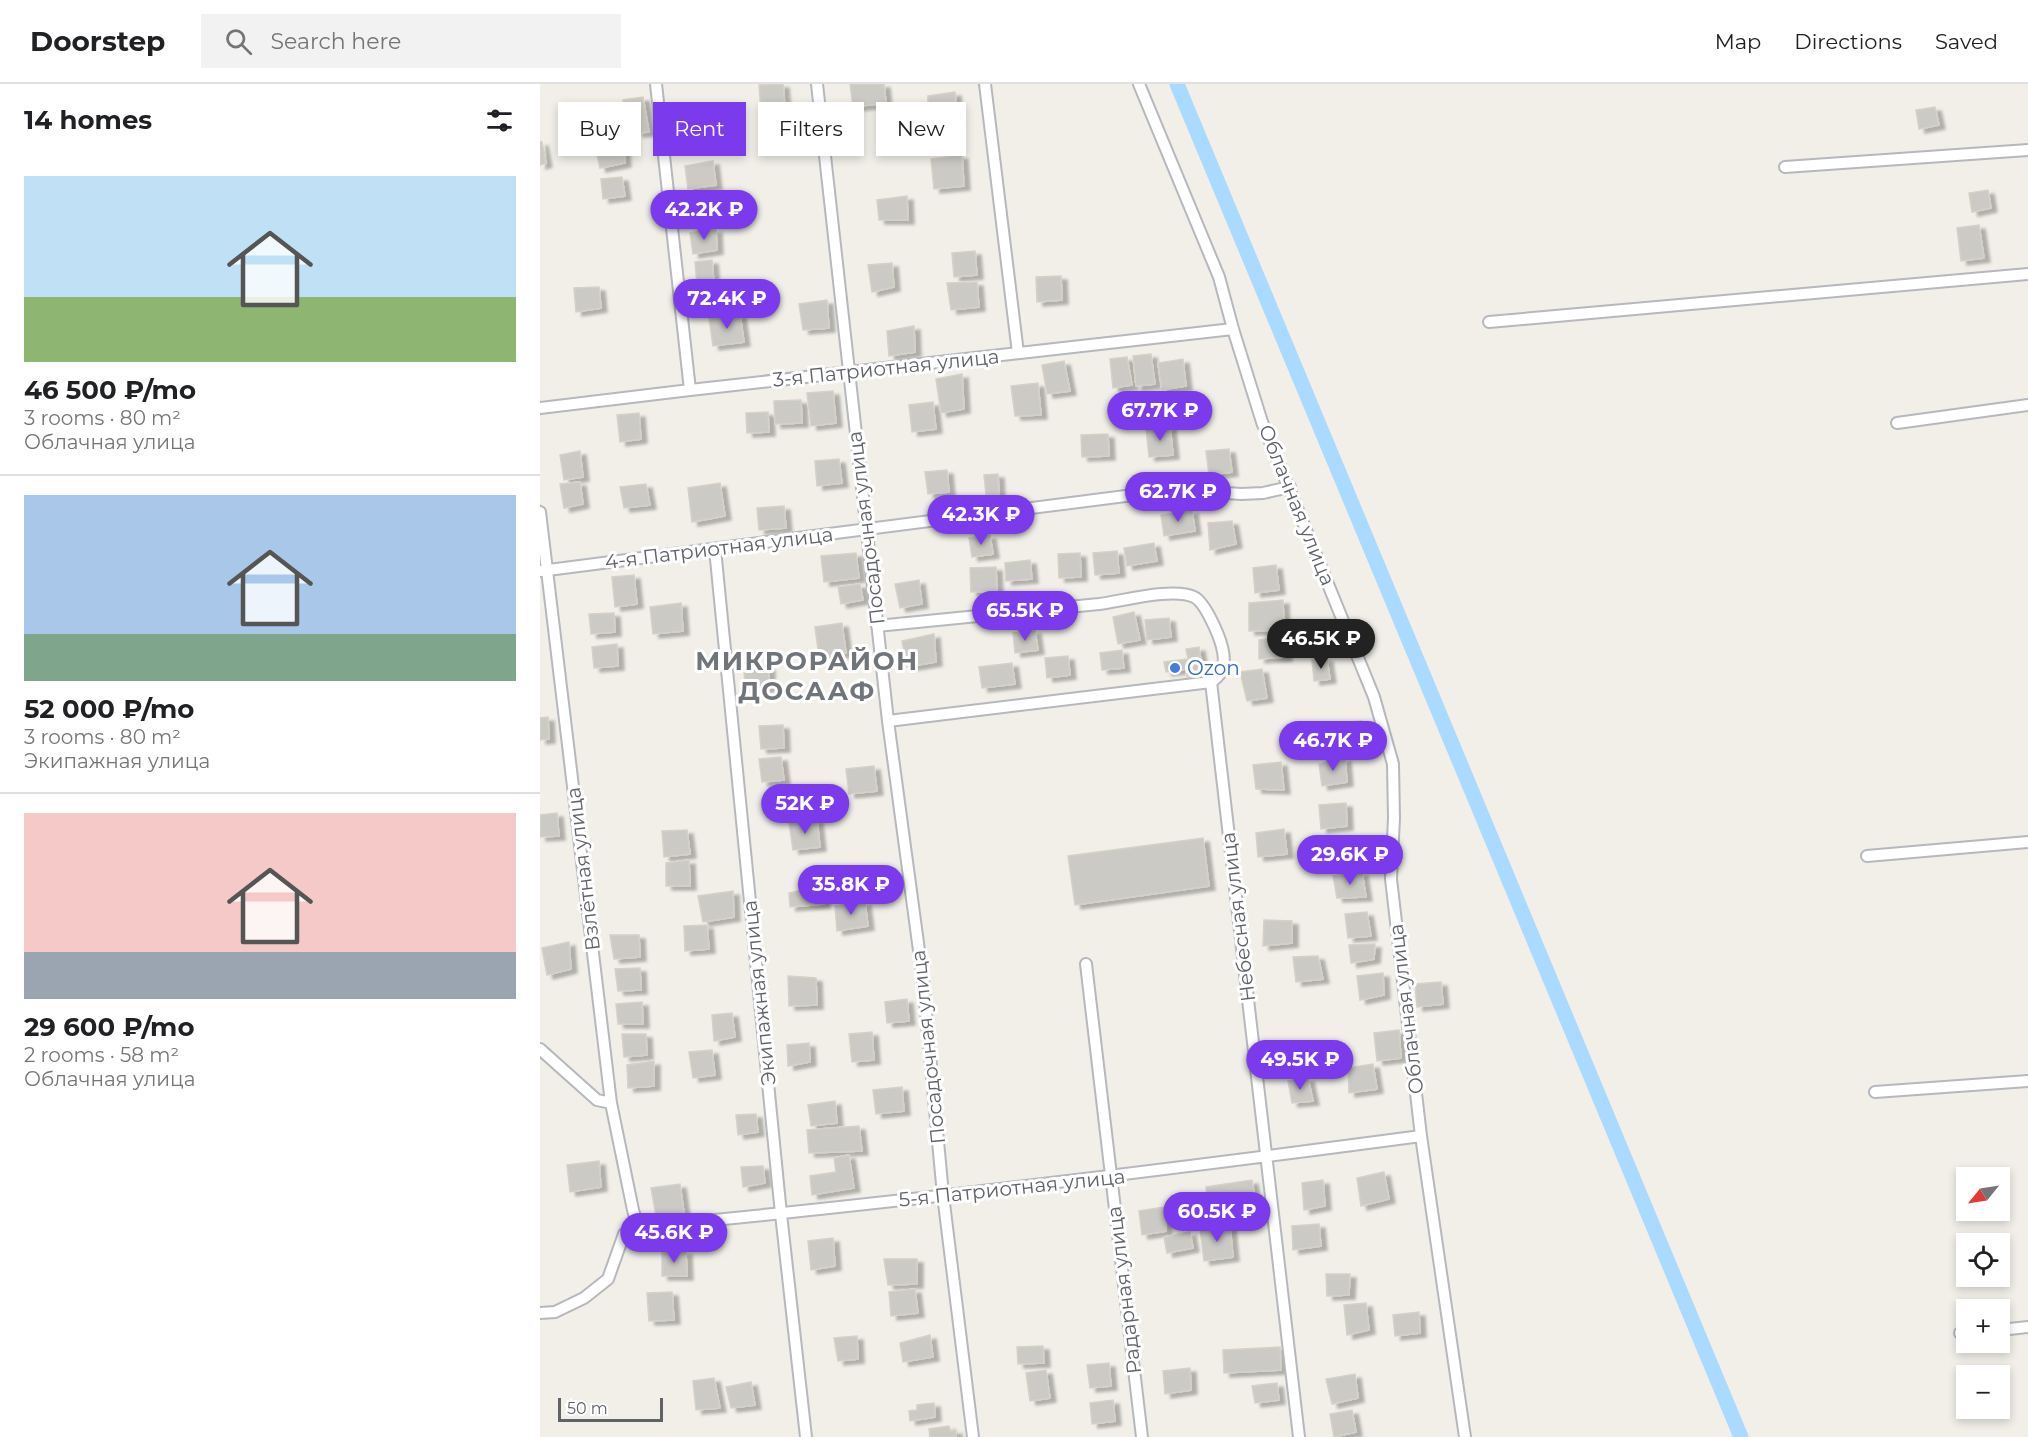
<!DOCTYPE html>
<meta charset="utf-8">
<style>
body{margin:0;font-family:Montserrat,sans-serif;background:#f2f2f2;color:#202124;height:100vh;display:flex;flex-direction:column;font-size:22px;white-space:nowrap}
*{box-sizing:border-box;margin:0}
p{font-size:20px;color:#757577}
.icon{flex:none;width:33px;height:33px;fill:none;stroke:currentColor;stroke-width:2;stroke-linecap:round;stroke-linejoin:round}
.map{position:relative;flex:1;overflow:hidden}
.side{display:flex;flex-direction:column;background:#fff;width:540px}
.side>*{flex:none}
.hud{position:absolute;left:18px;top:18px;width:570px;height:54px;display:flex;gap:12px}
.needle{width:39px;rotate:240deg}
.buttons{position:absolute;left:1416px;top:1083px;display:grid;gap:12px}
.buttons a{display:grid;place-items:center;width:54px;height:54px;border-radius:0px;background:#fff;box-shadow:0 3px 9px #0003;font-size:30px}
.scale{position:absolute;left:18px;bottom:15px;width:105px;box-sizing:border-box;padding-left:6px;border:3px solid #5f6368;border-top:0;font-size:16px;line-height:21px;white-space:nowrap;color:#5f6368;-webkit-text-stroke:4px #fff;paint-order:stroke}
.price{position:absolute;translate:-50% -51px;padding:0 14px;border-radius:21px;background:#7c3aed;color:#fff;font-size:20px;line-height:39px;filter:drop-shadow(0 2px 3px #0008)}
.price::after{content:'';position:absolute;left:50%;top:36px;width:18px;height:14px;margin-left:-9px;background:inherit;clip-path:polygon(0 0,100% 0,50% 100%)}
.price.current{background:#222;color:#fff}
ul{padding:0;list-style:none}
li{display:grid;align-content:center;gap:12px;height:318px;padding:0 24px}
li+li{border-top:2px solid #e0e0e0}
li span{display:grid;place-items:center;height:186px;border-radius:0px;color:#555}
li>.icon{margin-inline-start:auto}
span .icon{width:108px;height:108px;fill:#fffc;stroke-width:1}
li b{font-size:26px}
h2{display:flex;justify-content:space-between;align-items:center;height:72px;padding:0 24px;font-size:26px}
.tag{padding:0 21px;border-radius:0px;background:#fff;box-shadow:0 3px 9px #0003;font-size:21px;line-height:54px}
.tag.current{background:#7c3aed;color:#fff}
header{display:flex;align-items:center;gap:36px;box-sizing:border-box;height:84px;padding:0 30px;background:#fff;border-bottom:2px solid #e0e0e0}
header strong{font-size:28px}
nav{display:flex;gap:33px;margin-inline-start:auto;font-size:21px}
.search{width:420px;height:54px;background:#f2f2f2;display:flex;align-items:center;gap:15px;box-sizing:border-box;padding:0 21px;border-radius:0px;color:#757577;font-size:22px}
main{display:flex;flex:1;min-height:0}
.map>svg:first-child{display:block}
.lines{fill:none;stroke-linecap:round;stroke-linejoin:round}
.canal{stroke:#aadaff;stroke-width:15}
.building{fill:#cccac5;stroke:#d6d1c6;stroke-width:1.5;filter:url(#shadow)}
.minor-casing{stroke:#b5b8bc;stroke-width:14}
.minor{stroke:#fff;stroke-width:10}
.shop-dot{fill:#3f7fe0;stroke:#fff;stroke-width:2}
.labels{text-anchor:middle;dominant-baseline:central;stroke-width:6;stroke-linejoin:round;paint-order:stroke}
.street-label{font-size:20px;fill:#5f6368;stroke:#fff}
.shop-label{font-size:20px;fill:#366cbe;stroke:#fff;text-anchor:start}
.district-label{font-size:26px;font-weight:bold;letter-spacing:1.5px;fill:#70757a;stroke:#fff}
</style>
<header>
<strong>Doorstep</strong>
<div class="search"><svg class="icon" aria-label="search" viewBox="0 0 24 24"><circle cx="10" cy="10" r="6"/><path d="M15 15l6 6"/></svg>Search here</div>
<nav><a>Map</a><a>Directions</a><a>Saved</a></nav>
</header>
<main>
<section class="side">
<h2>14 homes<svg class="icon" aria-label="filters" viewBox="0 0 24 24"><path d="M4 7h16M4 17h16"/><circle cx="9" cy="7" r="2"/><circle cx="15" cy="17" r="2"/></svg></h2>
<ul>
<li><span style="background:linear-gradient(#bfe0f5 65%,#8fb573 0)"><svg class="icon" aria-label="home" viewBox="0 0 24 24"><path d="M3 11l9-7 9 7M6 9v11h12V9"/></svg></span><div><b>46 500 ₽/mo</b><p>3 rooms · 80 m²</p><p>Облачная улица</p></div></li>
<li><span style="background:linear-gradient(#a9c7e8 75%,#7fa58c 0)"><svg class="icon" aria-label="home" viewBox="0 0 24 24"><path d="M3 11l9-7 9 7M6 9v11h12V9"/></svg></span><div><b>52 000 ₽/mo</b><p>3 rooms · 80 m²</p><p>Экипажная улица</p></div></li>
<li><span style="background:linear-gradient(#f6c9c9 75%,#9aa5b1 0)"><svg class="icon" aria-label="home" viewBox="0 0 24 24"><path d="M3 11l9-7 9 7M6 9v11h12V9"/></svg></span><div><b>29 600 ₽/mo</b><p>2 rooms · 58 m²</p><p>Облачная улица</p></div></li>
</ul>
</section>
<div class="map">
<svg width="1488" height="1353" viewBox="0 0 1488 1353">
<defs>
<filter id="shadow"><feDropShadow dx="6" dy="4" stdDeviation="1.5" flood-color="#0004"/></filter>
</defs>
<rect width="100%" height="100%" fill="#f1efe8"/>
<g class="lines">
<path class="canal" d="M637,0L1201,1353"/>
</g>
<path class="building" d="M243,0L245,24L221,26L219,1Z
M310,0H344L346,19L313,23Z
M415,8L417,34L388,38V12Z
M103,13L109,48L97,49L93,28L84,29L83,16Z
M1395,23L1399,41L1379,45L1376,26Z
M83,56L85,79L60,84L55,62Z
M0,58H2L6,79L0,81Z
M422,71L424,102L394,105L391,75Z
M173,77L176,101L148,105L145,82Z
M82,93L85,112L63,115L61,95Z
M1448,106L1451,124L1432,128L1429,109Z
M367,112L368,136H339L337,116Z
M1439,141L1444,174L1421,177L1417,144Z
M176,145L177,166L153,170L150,149Z
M435,167L437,191L414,193L412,169Z
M172,176L174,200L157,202L155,178Z
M352,179L354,203L332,208L328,181Z
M521,192L522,216L497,218L496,193Z
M437,198L439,223L411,226L407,199Z
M59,203L61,224L36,228L34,204Z
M287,216L289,244L263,246L259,220Z
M200,230L204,258L173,262L169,234Z
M374,242L375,268L349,272L347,247Z
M611,270L615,300L596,302L593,272Z
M587,273L592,301L573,304L570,275Z
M643,275L646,302L622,306L618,279Z
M524,277L530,307L507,310L502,281Z
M422,290L424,325L401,329L396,295Z
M498,299L501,331L475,332L471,302Z
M293,307L296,339L271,342L267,309Z
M261,316L262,339L235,340L234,317Z
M393,318L396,345L372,348L369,321Z
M228,328L229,348L207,349L206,329Z
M99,329L101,355L80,358L77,331Z
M630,342L633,371L609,373L606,344Z
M568,350L569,372L542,373L541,351Z
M689,365L692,388L669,391L666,367Z
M40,367L43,393L24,396L20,371Z
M299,375L302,399L277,402L275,377Z
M407,386L409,408L388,410L385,388Z
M458,390L459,410L446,411L444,391Z
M40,398L43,420L24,424L20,400Z
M180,399L185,432L152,438L148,404Z
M106,400L110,421L84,424L80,403Z
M244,422L246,444L219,446L217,424Z
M652,426L655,447L624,452L621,431Z
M692,437L696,460L670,466L668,439Z
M450,451L453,470L432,473L429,454Z
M614,459L617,477L587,482L584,464Z
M577,467L579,489L555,491L553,469Z
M316,469L319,494L284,498L281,472Z
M540,469L541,493L519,494L518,470Z
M490,476L492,495L466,497L465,479Z
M736,481L739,506L715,509L713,484Z
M456,483L457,507L431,508L430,484Z
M94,491L97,520L75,523L72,493Z
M379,496L382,520L360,524L355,500Z
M320,500L323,516L301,520L298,503Z
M743,516L744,546L709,547V519Z
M141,519L143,547L113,550L110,523Z
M594,528L600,556L578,560L573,533Z
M74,529L75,548L51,550L49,530Z
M629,534L631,553L607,556L605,536Z
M302,539L306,569L279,573L275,543Z
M495,546L498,566L475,569L473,549Z
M394,550L396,578L367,583L362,557Z
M745,552L746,573L719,575V556Z
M77,560L78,582L54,584L52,563Z
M659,563L663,591L647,593L646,585L626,588L624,578L648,575L646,565Z
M582,566L584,584L562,586L560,569Z
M528,572L530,591L507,594L505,574Z
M787,574L790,595L774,597L772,576Z
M472,579L475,600L442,604L439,583Z
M229,583V604L205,605L204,584Z
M722,585L727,614L707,617L700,588Z
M8,633L9,655L0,656V634Z
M822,637L824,656L778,660L776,640Z
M243,641L244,664L221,665L219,642Z
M241,673L244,696L222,698L219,675Z
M805,674L807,698L782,702L779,680Z
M741,678L744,706L716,705L713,681Z
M334,682L337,707L309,710L306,685Z
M806,719L807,742L781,745L779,721Z
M17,729L19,752L0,753V731Z
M277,735L280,763L253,766L249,739Z
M744,745L747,770L718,773L716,749Z
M147,746L150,770L124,773L122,747Z
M663,754L669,802L535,821L528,772Z
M149,776L150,802H126V779Z
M822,788L826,813L797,814L793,792Z
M283,790L284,820L250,823L249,809L262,806L261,795Z
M193,807L194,833L163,838L158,812Z
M325,818L328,842L297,847L295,822Z
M827,828L831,852L808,854L805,830Z
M724,836L752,837V859L723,862Z
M167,841L169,865L145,867L144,842Z
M70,851H99L100,873L74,875Z
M29,858L31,885L7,891L2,864Z
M835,860L834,875L811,879L809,861Z
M778,872L783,895L756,898L753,873Z
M100,884L101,906L78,907L75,885Z
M843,889L844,911L820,916L817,892Z
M248,892L276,894L277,921L249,922Z
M901,898L903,920L877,923L875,900Z
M367,915L369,937L347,939L345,918Z
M102,918L103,940H78L76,920Z
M192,929L195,953L174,957L172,931Z
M859,946L861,974L837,977L834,949Z
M332,948L334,976L312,978L309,950Z
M82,950H106L107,971L84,973Z
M269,959L270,978L248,982L247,961Z
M172,966L175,991L153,994L149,968Z
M114,977V1002L88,1004L87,981Z
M833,980L837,1005L809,1009L808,984Z
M768,994L773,1017L752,1019L748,997Z
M362,1003L364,1027L336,1030L333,1006Z
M295,1017L297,1039L271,1042L268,1021Z
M216,1030L218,1048L198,1051L196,1031Z
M319,1042L322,1067L269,1069L267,1046Z
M309,1071L314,1104L272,1111L270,1092L296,1088L294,1074Z
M59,1077L61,1103L30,1108L27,1081Z
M223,1082L225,1099L203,1103L201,1083Z
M844,1088L849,1115L821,1122L817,1094Z
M712,1096L715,1115L668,1121L666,1103Z
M783,1096L785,1122L764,1126L762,1099Z
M140,1100L144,1129L116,1132L111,1104Z
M624,1123L626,1147L602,1151L599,1127Z
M779,1140L781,1162L753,1166L752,1142Z
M690,1141L693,1173L664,1177L660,1145Z
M650,1148L653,1164L627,1169L624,1153Z
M293,1154L295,1182L271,1186L268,1157Z
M146,1167L147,1192H122V1168Z
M344,1175H377V1200L348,1201Z
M786,1190H810L809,1211L787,1212Z
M375,1205L378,1229L351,1232L349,1208Z
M132,1208L134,1236L109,1237L107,1209Z
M826,1219L829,1246L807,1251L804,1221Z
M879,1228L880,1249L855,1252L853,1231Z
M390,1251L393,1273L363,1278L360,1259Z
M317,1252L318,1275L298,1277L294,1254Z
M503,1262L504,1279L478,1280L477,1263Z
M740,1263L741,1286L684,1289L683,1266Z
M569,1279L571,1302L550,1304L547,1281Z
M650,1284L651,1306L625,1310L623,1287Z
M506,1286L510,1314L490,1317L486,1289Z
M815,1290L818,1314L792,1320L786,1295Z
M174,1294L180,1324L156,1326L153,1297Z
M211,1298L215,1321L191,1324L186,1303Z
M737,1299L739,1316L715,1319L712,1302Z
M573,1316L575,1337L552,1340L550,1319Z
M394,1319L395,1333L370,1337L369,1327L377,1326V1321Z
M812,1326L816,1348L794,1353L790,1330Z
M409,1342L410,1347L416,1346V1353H390L389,1345Z"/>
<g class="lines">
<g class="minor-casing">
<path id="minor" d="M116,0L150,306
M277,0L348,637L383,896L403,1111L433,1353
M445,0L478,269
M599,0L679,193L693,245L722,338L834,613L853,680L854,734L851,795L881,1052L925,1353
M1245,83L1488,66
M949,238L1488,190
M0,324L150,306L693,245
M1357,339L1488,321
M0,428L71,1019L93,1126L97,1139
M175,465L241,1130L266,1353
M0,487L609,409L644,406L701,410L723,409L750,403
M337,542C411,534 485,528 559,520C583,517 633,503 654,513C665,518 679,551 682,563C686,578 684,590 671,598L348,637
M671,598L759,1353
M1327,772L1488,758
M546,880L602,1353
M0,965L57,1016L71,1019
M1335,1008L1488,997
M97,1139L111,1142C369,1118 625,1086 881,1052
M0,1229L15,1228L44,1214L68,1195L84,1150L97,1139
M1460,1246L1488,1243
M1420,1249H1426"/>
</g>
<use href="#minor" class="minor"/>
</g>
<circle class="shop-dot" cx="635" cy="584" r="6"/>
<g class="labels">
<g class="street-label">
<text transform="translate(346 284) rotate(-6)">3-я Патриотная улица</text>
<text transform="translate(757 421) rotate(68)">Облачная улица</text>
<text transform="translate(326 444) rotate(-97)">Посадочная улица</text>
<text transform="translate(179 464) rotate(-7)">4-я Патриотная улица</text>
<text transform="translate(43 785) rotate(-97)">Взлётная улица</text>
<text transform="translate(698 833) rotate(-97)">Небесная улица</text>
<text transform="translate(219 909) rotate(-96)">Экипажная улица</text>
<text transform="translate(866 925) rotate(-97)">Облачная улица</text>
<text transform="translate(388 963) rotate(-96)">Посадочная улица</text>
<text transform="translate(472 1104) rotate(-6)">5-я Патриотная улица</text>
<text transform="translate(584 1206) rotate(-97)">Радарная улица</text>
</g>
<g class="shop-label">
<text x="647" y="584">Ozon</text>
</g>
<g class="district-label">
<text x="267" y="577">МИКРОРАЙОН<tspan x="267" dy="30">ДОСААФ</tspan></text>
</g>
</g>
</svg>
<div class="buttons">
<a><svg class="needle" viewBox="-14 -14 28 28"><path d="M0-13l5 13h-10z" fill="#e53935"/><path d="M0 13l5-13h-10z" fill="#757577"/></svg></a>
<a><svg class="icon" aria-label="locate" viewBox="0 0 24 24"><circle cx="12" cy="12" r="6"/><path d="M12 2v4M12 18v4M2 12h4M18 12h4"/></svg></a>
<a>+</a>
<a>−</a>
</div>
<div class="scale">50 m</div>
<b class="price" style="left:164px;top:157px">42.2K ₽</b>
<b class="price" style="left:187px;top:246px">72.4K ₽</b>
<b class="price" style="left:620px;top:358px">67.7K ₽</b>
<b class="price" style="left:638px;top:439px">62.7K ₽</b>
<b class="price" style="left:441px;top:462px">42.3K ₽</b>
<b class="price" style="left:485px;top:558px">65.5K ₽</b>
<b class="price current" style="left:781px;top:586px">46.5K ₽</b>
<b class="price" style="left:793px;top:688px">46.7K ₽</b>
<b class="price" style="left:265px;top:751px">52K ₽</b>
<b class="price" style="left:810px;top:802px">29.6K ₽</b>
<b class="price" style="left:311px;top:832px">35.8K ₽</b>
<b class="price" style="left:760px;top:1007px">49.5K ₽</b>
<b class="price" style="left:677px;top:1159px">60.5K ₽</b>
<b class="price" style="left:134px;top:1180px">45.6K ₽</b>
<div class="hud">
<a class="tag">Buy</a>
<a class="tag current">Rent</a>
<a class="tag">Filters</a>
<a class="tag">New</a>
</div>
</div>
</main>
